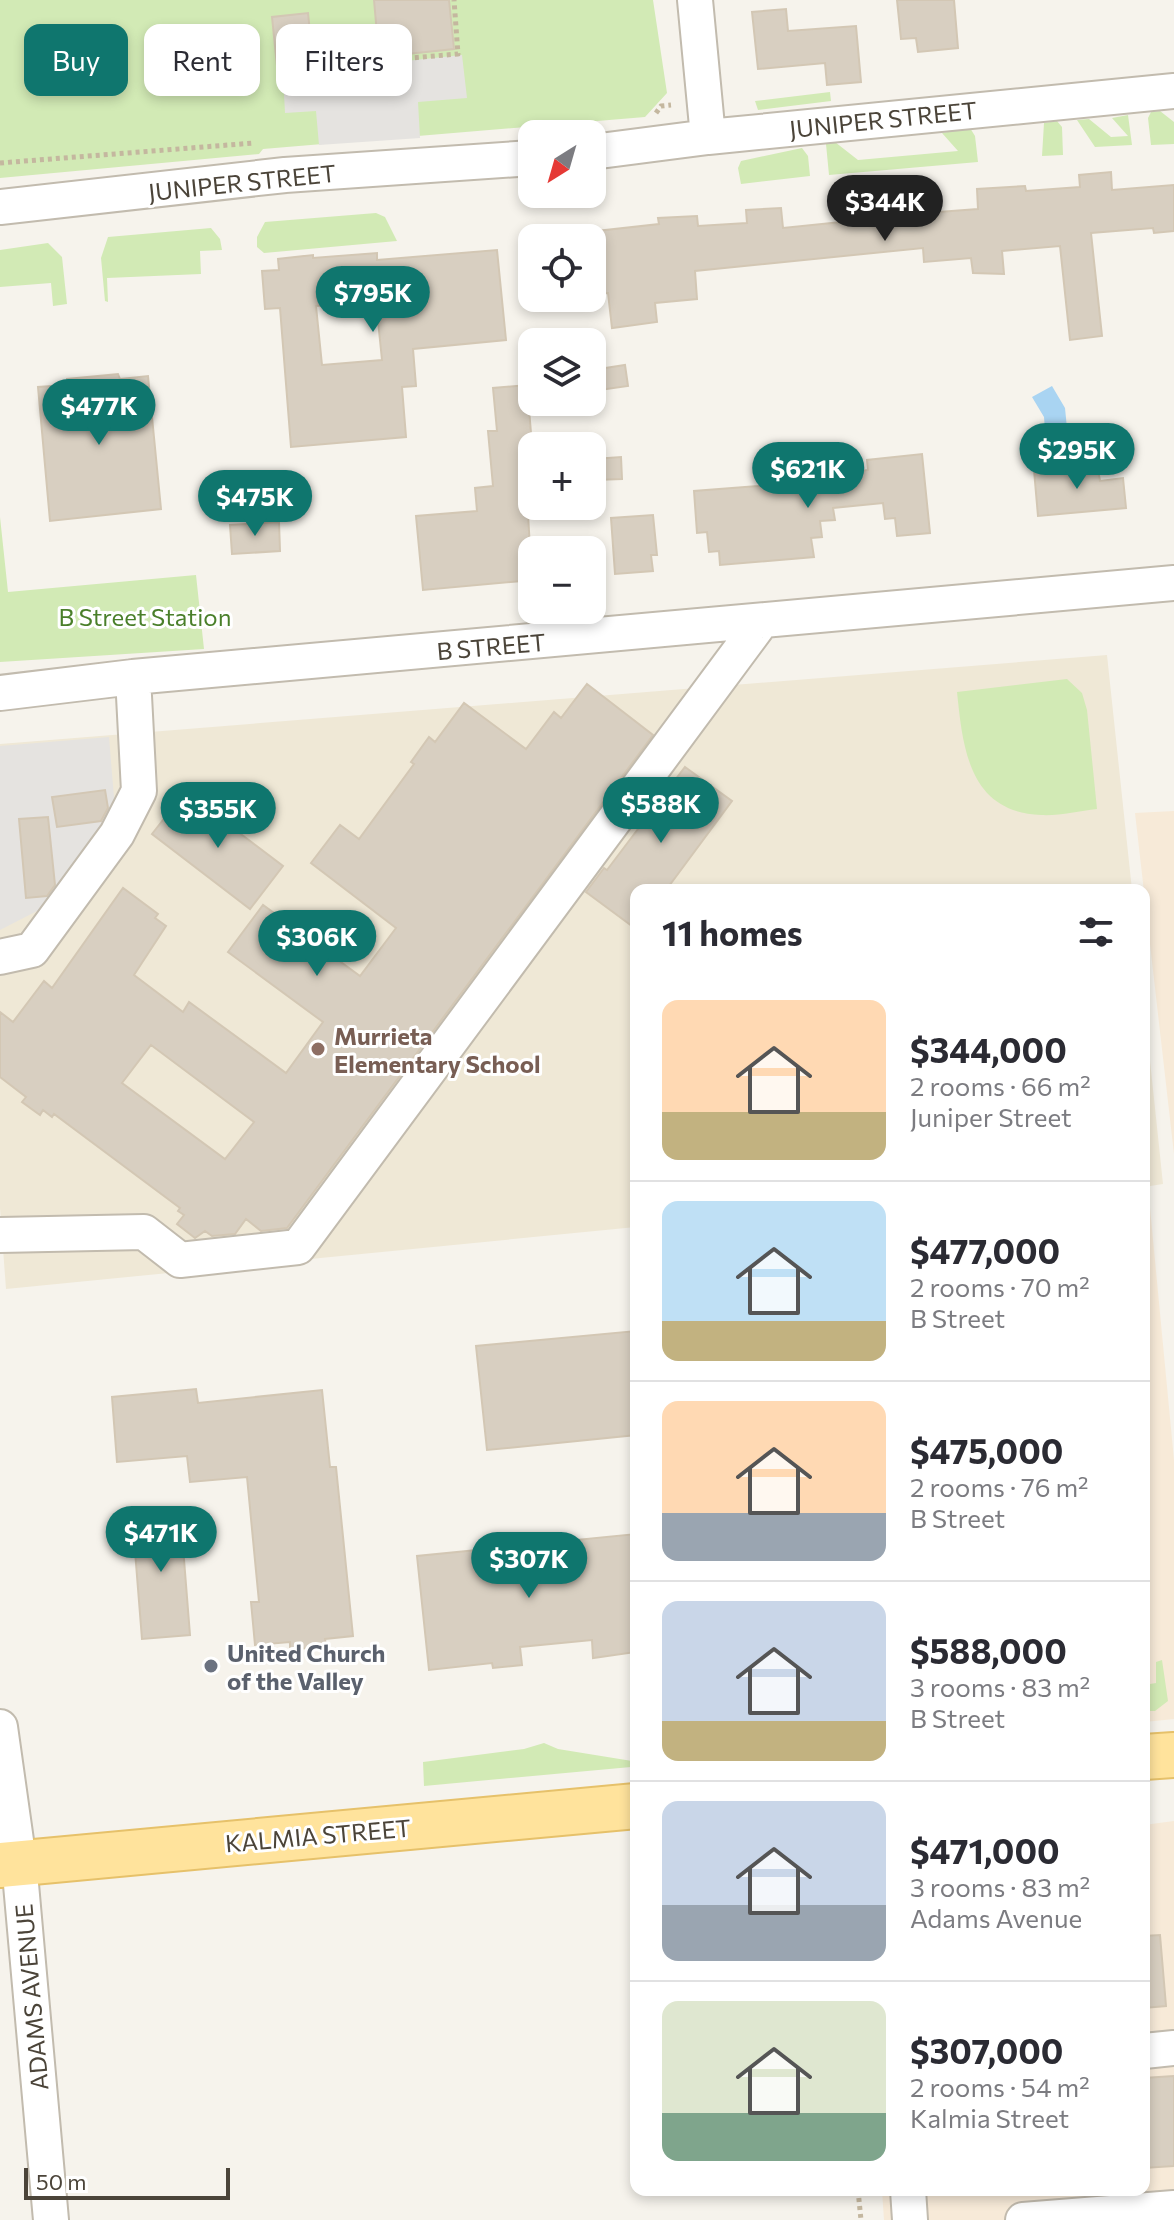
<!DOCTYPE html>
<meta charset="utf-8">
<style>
body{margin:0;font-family:Commissioner,sans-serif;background:#f2f2f3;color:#2b2b33;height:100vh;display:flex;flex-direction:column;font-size:30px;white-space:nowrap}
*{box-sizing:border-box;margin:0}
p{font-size:26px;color:#7c7c81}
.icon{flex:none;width:44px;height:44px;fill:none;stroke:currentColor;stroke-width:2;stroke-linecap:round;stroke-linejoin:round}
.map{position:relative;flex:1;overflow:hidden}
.drawer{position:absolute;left:630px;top:884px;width:520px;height:1312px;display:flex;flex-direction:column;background:#fff;border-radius:16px;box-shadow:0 4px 12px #0003}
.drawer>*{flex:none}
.hud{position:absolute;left:24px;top:24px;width:486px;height:72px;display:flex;gap:16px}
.needle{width:52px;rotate:217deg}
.tools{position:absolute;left:518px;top:120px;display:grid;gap:16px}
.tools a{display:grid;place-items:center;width:88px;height:88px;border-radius:16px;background:#fff;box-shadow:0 4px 12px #0003;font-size:40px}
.scale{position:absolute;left:24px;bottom:20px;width:206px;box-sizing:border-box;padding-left:8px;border:4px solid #4b4439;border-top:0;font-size:22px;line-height:28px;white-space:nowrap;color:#4b4439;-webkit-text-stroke:6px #fff;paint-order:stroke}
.price{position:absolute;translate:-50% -68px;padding:0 18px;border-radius:28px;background:#0f766e;color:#fff;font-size:26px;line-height:52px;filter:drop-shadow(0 2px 4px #0008)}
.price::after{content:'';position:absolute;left:50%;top:48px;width:24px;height:18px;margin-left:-12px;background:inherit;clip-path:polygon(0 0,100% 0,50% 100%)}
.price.active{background:#222;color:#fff}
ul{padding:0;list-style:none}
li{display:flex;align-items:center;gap:24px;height:200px;padding:0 32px}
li+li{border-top:2px solid #e1e1e2}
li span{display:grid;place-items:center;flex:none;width:224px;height:160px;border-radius:16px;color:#555}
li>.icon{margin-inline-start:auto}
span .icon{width:96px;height:96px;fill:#fffc;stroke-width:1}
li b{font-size:34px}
h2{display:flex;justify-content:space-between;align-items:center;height:96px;padding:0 32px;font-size:34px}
.chip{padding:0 28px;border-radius:16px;background:#fff;box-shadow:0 4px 12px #0003;font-size:28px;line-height:72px}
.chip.active{background:#0f766e;color:#fff}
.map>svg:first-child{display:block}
.commercial{fill:#f7ead8}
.education{fill:#efe8d6}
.green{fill:#d2eab5}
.parking{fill:#e5e3e0}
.water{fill:#a9d4f2}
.building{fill:#d8cfc1;stroke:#d3c7b4;stroke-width:2;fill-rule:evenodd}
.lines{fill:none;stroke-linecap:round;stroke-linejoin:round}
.minor-casing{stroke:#c2bbae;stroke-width:38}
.major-casing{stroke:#e6c16a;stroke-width:48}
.path{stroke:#c4b79f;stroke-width:5;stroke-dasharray:4 4;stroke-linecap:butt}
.minor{stroke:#fff;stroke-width:34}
.major{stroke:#ffe39c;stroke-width:44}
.education-dot{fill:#8d6e63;stroke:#fff;stroke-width:3}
.worship-dot{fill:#6b7280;stroke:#fff;stroke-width:3}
.labels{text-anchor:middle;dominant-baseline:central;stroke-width:6;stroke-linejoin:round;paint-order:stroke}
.street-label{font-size:24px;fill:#4b4439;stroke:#fff}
.park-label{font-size:24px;fill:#4a7f2a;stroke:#fff}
.education-label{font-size:24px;font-weight:bold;fill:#785e54;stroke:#fff;text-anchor:start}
.worship-label{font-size:24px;font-weight:bold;fill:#5b616d;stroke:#fff;text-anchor:start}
</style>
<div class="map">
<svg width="1174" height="2220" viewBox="0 0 1174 2220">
<rect width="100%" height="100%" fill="#f6f3ec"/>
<path class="commercial" d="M1174,811V1154L1135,813Z
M1144,1187H1148L1174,1460V1719L1144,1722Z
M1174,1821V2220H884L882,2190H1144V1825Z"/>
<path class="education" d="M1107,655L1132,890H636V1227L6,1289L0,1208V744Z
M1144,1004L1163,1184L1144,1187Z"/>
<path class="green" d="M0,0H653L667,93L645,117L263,149L259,154L0,178Z
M830,92L831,101L758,110L755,101Z
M1160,111L1174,122V144L1151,145L1148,118L1151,112Z
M1128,115L1132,145L1095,147L1077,120L1089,119L1111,137L1128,136L1112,118Z
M1057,121L1062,127L1063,155L1042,156L1044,123Z
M970,128L975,136L978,162L829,175L826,144L835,142L858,160L958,151L942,133Z
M802,148L808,156L810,176L741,184L738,168L741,161Z
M376,213L385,217L397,241L264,253L257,247V237L265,222Z
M211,228L220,239L222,250L200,251L201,274L107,278L108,302L105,301L101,258L108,237Z
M48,243L62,257L67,304L53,306L51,283L0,287V250Z
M0,517L8,592L196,575L204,649L0,662Z
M1067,679L1082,693L1087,710L1097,809C1079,811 1059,816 1041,815C969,812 963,749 957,692Z
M1162,1660L1168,1701L1155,1711H1144V1685L1156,1683V1662Z
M544,1743L558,1749L632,1761L631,1767L424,1786L423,1762L524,1749Z"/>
<path class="parking" d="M462,55L467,98L418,102L420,138L319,145L316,111L285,113L283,74Z
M109,737L117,834L74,892L0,930V746Z"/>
<path class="water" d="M1052,386L1065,408L1067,428L1045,430L1044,417L1032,397Z"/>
<path class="building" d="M374,0H449L454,49L379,57Z
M897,0H954L958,48L918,52L916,38L901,39Z
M786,9L788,31L856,26L861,82L827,85L825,63L758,69L752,12Z
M308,13L313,62L284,68L277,66L272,17Z
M1111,172L1112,190L1174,185V231L1154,233L1153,228L1091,233L1102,336L1070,340L1060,246L1002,251L1004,274L973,273L971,258L924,262L923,248L695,271L697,299L655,303L657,322L612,328L608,293L599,294L595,261L600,260L597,231L659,224L658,218L697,216L698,226L747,223L746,210L781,208L783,228L851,221L850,215L912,209V214L978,209L977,189L1025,186L1026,191L1080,187L1079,175Z
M497,250L506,340L413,349L416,386L402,387L406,437L291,447L280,308L265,309L262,271L279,270L278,259L313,255V258L377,253V260ZM376,301L382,360L322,365L316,306Z
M625,365L628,386L592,391V370Z
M118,374L120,379L148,376L161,509L50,521L38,387L67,385V379Z
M527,385L532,445V482H526L532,580L423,590L416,516L477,511L475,488L493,486L488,431H497L493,388Z
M922,454L930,533L897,536L895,518L885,519L883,503L833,508L835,520L820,521L822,537L811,538L814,557L720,565L719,551L709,552L707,532L697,533L694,491L758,486L868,470L867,460Z
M621,457L622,479L595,480L594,459Z
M1097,464L1100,481L1123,478L1126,508L1038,516L1034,470Z
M653,515L657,555H651L653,571L615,574L611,518Z
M279,522L280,551L232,554L230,525Z
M587,684L653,735L287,1228L261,1231L246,1219L235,1234L212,1236L205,1231L195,1238L177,1224L184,1215L178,1211L180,1208L54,1114L52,1117L43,1110L40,1115L22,1102L26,1097L0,1077V1012L13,1022L44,981L52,988L123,888L158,914L155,918L166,926L134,975L183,1012L189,1002L286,1073L323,1022L228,952L263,905L360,976L396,928L311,863L340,825L359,839L414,764L411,762L429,737L435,742L464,703L526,749L554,712L561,718ZM151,1045L254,1122L225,1159L122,1083Z
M685,767L732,801L666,890H636V929L586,892L604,868L607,870Z
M105,790L108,808L101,821L57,827L52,797Z
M185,792L283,866L250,909L152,834Z
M48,817L55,885L47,896L26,898L19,819Z
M636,1331V1435L487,1450L476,1346Z
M196,1389L198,1403L322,1390L330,1467H336L353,1636L325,1639L326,1646L290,1650V1642L255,1645L251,1602H259L247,1477L190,1482L187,1456L117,1462L112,1397Z
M180,1509L190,1635L142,1639L132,1513Z
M636,1534V1652L593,1658L592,1640L520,1647L522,1665L493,1668L492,1663L429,1670L417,1556Z
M1160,1935L1166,2006L1144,2008V1936Z
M1174,2076V2166L1144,2168V2078Z"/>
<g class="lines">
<g class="minor-casing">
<path id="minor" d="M695,0L708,137
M592,152L708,137L1174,91
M0,207L285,175L532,158
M0,693L133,677L1174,583
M0,957L32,950L117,834L139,791L133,677
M0,1235L144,1232L180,1260L298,1247L761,622
M0,1727L19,1862L51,2220
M1144,2051L1174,2048
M908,2190L910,2220
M1023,2220L1174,2208"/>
</g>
<g class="major-casing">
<path id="major" d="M1144,1757L1174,1755
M0,1865L636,1806"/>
</g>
<path class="path" d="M375,61L458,54L454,0
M656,113L661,106L671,105
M544,131L574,128
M0,163L254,143
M858,2190L861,2220"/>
<use href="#minor" class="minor"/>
<use href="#major" class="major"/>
</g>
<circle class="education-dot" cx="318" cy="1049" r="8"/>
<circle class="worship-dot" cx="211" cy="1666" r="8"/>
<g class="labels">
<g class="street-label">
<text transform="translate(883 119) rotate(-6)">JUNIPER STREET</text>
<text transform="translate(242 182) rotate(-6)">JUNIPER STREET</text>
<text transform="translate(491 646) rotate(-5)">B STREET</text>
<text transform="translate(318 1835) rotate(-5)">KALMIA STREET</text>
<text transform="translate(31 1997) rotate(-95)">ADAMS AVENUE</text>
</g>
<g class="park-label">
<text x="145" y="616">B Street Station</text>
</g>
<g class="education-label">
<text x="334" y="1035">Murrieta<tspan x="334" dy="28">Elementary School</tspan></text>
</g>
<g class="worship-label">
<text x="227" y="1652">United Church<tspan x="227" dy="28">of the Valley</tspan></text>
</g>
</g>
</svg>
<div class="tools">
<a><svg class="needle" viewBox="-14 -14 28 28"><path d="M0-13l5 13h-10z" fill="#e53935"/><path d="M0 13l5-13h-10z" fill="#7c7c81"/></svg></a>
<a><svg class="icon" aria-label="locate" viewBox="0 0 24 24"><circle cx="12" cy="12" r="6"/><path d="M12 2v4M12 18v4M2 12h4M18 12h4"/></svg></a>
<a><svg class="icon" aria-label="layers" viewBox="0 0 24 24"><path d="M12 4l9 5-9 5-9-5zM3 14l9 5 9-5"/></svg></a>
<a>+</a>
<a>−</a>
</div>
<div class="scale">50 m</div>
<b class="price active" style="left:885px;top:243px">$344K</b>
<b class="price" style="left:373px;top:334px">$795K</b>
<b class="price" style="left:99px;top:447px">$477K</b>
<b class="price" style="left:1077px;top:491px">$295K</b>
<b class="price" style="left:808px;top:510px">$621K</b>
<b class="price" style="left:255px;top:538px">$475K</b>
<b class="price" style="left:661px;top:845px">$588K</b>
<b class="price" style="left:218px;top:850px">$355K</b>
<b class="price" style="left:317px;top:978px">$306K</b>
<b class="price" style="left:161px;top:1574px">$471K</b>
<b class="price" style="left:529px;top:1600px">$307K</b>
<div class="hud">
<a class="chip active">Buy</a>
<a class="chip">Rent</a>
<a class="chip">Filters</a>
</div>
<section class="drawer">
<h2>11 homes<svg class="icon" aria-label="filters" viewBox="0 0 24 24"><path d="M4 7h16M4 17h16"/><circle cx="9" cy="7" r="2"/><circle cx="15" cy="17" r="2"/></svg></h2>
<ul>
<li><span style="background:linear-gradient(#ffd9b3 70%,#c2b280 0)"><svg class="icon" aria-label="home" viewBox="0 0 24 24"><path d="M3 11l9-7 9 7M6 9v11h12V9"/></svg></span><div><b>$344,000</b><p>2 rooms · 66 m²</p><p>Juniper Street</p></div></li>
<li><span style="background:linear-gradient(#bfe0f5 75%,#c2b280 0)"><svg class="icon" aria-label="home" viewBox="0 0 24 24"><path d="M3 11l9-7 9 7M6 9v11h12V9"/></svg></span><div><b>$477,000</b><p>2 rooms · 70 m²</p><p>B Street</p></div></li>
<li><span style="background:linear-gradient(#ffd9b3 70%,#9aa5b1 0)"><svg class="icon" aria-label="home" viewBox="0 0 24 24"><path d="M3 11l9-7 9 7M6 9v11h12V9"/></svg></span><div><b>$475,000</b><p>2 rooms · 76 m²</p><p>B Street</p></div></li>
<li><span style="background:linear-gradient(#c9d6e8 75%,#c2b280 0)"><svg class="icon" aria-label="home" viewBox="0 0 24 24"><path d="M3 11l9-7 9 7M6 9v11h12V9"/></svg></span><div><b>$588,000</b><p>3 rooms · 83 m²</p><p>B Street</p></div></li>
<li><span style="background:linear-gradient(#c9d6e8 65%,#9aa5b1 0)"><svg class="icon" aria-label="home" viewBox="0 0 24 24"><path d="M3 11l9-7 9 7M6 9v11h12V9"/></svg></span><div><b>$471,000</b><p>3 rooms · 83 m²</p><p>Adams Avenue</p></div></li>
<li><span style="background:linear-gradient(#dfe7d0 70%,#7fa58c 0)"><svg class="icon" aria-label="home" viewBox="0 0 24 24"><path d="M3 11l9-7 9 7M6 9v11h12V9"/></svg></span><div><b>$307,000</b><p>2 rooms · 54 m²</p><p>Kalmia Street</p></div></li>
</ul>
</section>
</div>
